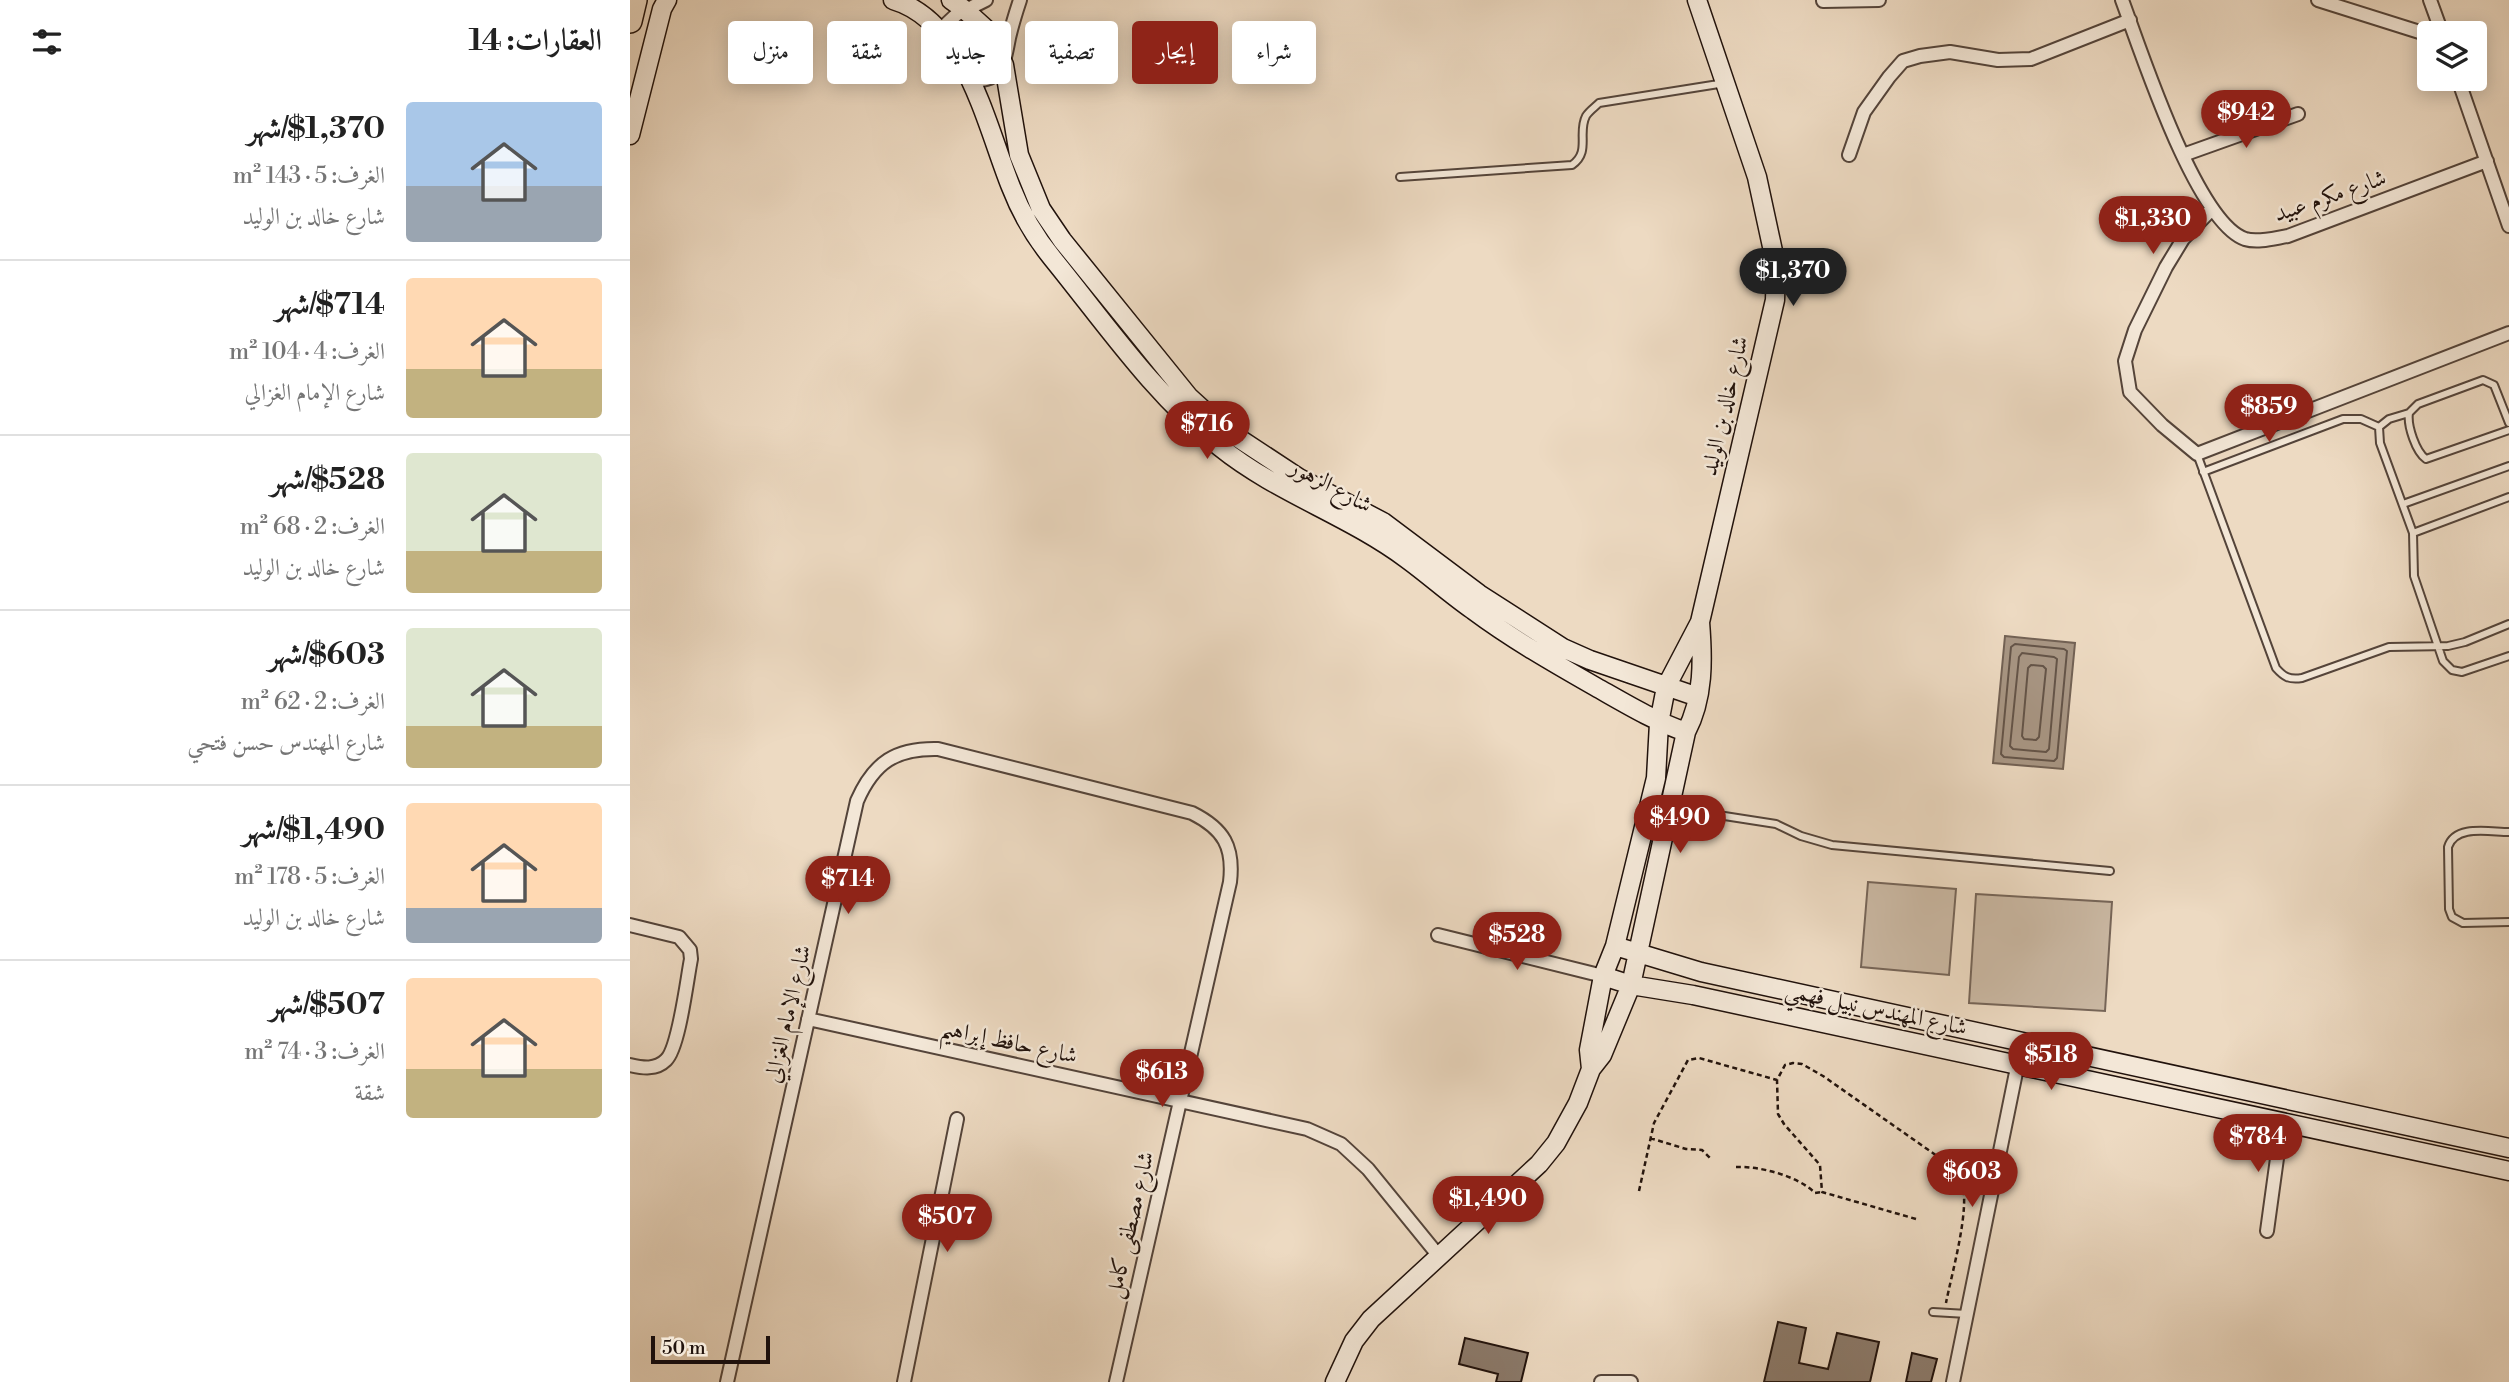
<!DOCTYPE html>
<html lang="ar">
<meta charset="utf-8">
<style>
body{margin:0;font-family:"Libre Bodoni",Amiri,serif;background:#f6f6f6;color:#222;direction:rtl;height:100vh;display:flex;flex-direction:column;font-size:26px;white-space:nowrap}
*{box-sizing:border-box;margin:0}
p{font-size:23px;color:#767676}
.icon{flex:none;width:38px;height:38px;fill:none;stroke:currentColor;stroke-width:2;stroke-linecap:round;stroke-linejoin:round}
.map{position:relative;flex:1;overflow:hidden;direction:ltr}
.panel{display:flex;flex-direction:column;background:#fff;width:630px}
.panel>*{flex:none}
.banner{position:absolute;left:21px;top:21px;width:665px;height:63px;direction:rtl;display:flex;gap:14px}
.controls{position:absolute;left:1787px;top:21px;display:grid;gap:14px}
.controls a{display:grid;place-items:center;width:70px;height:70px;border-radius:7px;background:#fff;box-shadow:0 4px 18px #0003;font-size:35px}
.scale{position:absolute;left:21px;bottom:18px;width:119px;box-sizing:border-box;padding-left:7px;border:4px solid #21120c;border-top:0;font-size:19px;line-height:24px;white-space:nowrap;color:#21120c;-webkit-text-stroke:5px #f3e7d7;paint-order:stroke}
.price{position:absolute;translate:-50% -60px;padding:0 16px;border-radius:24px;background:#8f2418;color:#fff;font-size:23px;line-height:46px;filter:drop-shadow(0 2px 4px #0008)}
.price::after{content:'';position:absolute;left:50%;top:42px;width:21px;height:16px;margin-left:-10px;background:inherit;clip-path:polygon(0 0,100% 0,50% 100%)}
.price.current{background:#222;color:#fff}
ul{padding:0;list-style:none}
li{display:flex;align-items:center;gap:21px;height:175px;padding:0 28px}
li+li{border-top:2px solid #e0e0e0}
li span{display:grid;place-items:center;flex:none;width:196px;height:140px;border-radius:7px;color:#555}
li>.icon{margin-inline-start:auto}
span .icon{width:84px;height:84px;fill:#fffc;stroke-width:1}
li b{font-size:30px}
h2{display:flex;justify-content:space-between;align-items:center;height:84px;padding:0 28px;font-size:30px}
.tag{padding:0 24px;border-radius:7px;background:#fff;box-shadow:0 4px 18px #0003;font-size:24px;line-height:63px}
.tag.current{background:#8f2418;color:#fff}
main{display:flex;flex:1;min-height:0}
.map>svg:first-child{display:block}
.green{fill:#cab8a3;stroke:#766558;stroke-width:2}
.water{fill:#a89684;stroke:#726154;stroke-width:2}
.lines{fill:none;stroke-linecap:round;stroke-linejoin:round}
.shore{stroke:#645448;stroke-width:2}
.building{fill:#8b7a6b;stroke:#21120c;stroke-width:2}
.lane-casing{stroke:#54443a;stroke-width:10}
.street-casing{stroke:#54443a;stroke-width:16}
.secondary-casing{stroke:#21120c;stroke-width:21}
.highway-casing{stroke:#21120c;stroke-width:26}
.path{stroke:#21120c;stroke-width:2.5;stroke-dasharray:5 3.5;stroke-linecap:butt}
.lane{stroke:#f3e7d7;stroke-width:6}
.street{stroke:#f3e7d7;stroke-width:12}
.secondary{stroke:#f3e7d7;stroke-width:18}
.highway{stroke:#eddac2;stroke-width:23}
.labels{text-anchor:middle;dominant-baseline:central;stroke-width:5;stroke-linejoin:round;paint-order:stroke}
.street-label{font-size:23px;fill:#21120c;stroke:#f3e7d7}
</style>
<main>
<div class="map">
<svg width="1879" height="1382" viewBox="0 0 1879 1382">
<rect width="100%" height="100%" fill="#eddac2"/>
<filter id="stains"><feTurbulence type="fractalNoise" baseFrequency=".00286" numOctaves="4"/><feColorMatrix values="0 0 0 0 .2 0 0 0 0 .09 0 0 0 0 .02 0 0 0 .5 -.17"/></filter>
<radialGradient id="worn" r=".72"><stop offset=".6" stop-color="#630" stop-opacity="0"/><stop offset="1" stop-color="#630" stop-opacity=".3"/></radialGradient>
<path class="green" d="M1238,882L1326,889L1319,975L1231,967Z
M1346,894L1482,902L1475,1011L1339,1003Z"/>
<path class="water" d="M1375,636L1445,643L1433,769L1363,763Z"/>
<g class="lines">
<path class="shore" d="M1385,644L1434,649L1437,651L1427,758L1424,761L1374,757L1371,754L1381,647Z
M1392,653L1424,657L1427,659L1419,749L1416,752L1383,749L1380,746L1389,657Z
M1401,665L1413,666L1416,669L1409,737L1406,740L1394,739L1392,736L1398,668Z"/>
</g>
<path class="building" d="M1148,1322L1176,1328L1169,1363L1198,1369L1207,1333L1249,1342L1240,1382H1134Z
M835,1338L898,1353L891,1382H866L868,1374L829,1364Z
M1282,1353L1307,1359L1301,1382H1276Z"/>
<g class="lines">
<g class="lane-casing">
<path id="lane" d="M770,177L942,165C961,152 947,133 956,116C959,111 965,107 969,103L1095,83
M1779,413L1759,419L1749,427L1750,443L1783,533L1784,576L1813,661L1822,670L1832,672L1879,656
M1879,423L1864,385L1853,380L1788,404L1779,413C1777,426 1786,452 1796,459L1879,430
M1567,454L1646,668C1654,677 1659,680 1672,678L1759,647L1818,646L1835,642L1879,624
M1573,472L1713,419H1731L1749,427
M1773,504L1879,466
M1783,533L1879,497
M1043,808L1146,824L1171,836L1202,845L1480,871
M1879,832C1860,832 1825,824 1818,847L1819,909L1822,917L1833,923L1879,922
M1303,1312L1337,1314"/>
</g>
<g class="street-casing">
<path id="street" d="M1492,0C1511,51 1566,222 1615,239C1628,243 1645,238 1658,236L1857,161
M1688,0L1799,35
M1800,0L1812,33
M1193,1L1249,0
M310,30L326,15L356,0
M1828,79L1879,226
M340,80C372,83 374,64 379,38C382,25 386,12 390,0
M1219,155L1234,112L1259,77L1273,61L1290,56L1320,52L1368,60L1401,59L1500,20
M1553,155L1668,114
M1581,210L1553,239L1536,267L1505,330L1495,361L1500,392L1532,425L1567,454L1879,333
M0,925L49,937L60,950L61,959C57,979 49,1048 36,1060C26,1070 13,1068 0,1065
M808,935L973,976
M178,1019L677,1129L711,1144L738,1169L808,1255
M1637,1231L1652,1122
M97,1382L227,801C244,762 266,748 308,749L562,813C594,829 604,847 600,882L486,1382
M274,1382L327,1119
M971,1382H1001
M1323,1382L1392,1043"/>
</g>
<g class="secondary-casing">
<path id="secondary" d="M263,0C335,21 356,125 381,187C391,213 405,237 423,259C475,323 524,395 590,447C647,493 718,515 777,559C799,575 820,594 843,610C882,639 924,663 966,687C996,704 1024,721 1056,732
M321,0L335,10L356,29L374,65L389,155L411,209L432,240L559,397L593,428L669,478L753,522L849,594L933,648L960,660L1068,697
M0,135L32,9L37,0
M985,946L1071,972L1879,1148
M973,976L1001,985L1063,995L1879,1171
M961,1069L959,1050L973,976L985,946L1026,778L1029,723L1036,687L1070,622L1145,300L1146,265L1127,177L1067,0
M705,1382L724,1341L741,1319L909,1164L926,1143L948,1103L961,1069L972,1055L1001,985L1056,732C1074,698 1073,659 1070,622"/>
</g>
<g class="highway-casing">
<path id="highway" d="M0,21L5,0"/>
</g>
<path class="path" d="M1020,1138L1056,1149L1072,1150L1081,1159
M1106,1167C1130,1166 1168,1176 1185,1193L1192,1192
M1009,1191L1024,1123L1058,1060L1069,1058L1147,1080
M1286,1219L1192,1192L1190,1165L1154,1124L1148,1114L1147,1080L1155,1065L1163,1063L1172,1064L1193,1076L1317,1163C1321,1169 1328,1175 1331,1181C1342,1204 1321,1276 1316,1303"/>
<use href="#lane" class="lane"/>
<use href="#street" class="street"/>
<use href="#secondary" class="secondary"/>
<use href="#highway" class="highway"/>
</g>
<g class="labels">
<g class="street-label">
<text transform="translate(1700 196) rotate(-19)">شارع مكرم عبيد</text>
<text transform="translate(1095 406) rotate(-77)">شارع خالد بن الوليد</text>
<text transform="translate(701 486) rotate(28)">شارع الزهور</text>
<text transform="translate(1246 1009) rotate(12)">شارع المهندس نبيل فهمي</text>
<text transform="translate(158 1014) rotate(-77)">شارع الإمام الغزالي</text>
<text transform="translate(379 1042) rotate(12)">شارع حافظ إبراهيم</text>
<text transform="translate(500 1225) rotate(-77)">شارع مصطفى كامل</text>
</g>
</g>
<rect width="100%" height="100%" filter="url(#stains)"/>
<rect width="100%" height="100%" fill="url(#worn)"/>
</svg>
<div class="controls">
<a><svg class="icon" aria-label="layers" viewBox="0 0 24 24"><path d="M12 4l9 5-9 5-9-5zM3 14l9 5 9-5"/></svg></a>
</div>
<div class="scale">50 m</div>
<b class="price" style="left:1616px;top:150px">$942</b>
<b class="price" style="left:1523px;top:256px">$1,330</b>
<b class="price current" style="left:1163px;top:308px">$1,370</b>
<b class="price" style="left:1639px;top:444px">$859</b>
<b class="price" style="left:577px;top:461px">$716</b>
<b class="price" style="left:1050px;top:855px">$490</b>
<b class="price" style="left:218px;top:916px">$714</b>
<b class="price" style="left:887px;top:972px">$528</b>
<b class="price" style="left:1421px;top:1092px">$518</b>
<b class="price" style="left:532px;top:1109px">$613</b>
<b class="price" style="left:1628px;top:1174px">$784</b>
<b class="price" style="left:1342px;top:1209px">$603</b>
<b class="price" style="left:858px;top:1236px">$1,490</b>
<b class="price" style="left:317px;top:1254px">$507</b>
<div class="banner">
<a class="tag">شراء</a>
<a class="tag current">إيجار</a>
<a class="tag">تصفية</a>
<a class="tag">جديد</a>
<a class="tag">شقة</a>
<a class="tag">منزل</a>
</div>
</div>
<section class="panel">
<h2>العقارات: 14<svg class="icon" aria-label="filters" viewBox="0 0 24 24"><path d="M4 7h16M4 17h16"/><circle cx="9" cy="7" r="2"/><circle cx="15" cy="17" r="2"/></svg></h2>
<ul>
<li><span style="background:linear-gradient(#a9c7e8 60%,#9aa5b1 0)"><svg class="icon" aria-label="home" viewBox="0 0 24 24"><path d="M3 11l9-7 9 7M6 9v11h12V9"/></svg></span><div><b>$1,370/شهر</b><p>الغرف: 5 · 143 m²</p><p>شارع خالد بن الوليد</p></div></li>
<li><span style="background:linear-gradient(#ffd9b3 65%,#c2b280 0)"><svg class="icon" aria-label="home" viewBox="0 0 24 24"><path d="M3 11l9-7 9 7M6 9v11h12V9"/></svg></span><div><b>$714/شهر</b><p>الغرف: 4 · 104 m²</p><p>شارع الإمام الغزالي</p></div></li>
<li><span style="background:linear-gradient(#dfe7d0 70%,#c2b280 0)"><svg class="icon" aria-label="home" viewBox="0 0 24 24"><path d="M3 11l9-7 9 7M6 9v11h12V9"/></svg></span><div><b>$528/شهر</b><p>الغرف: 2 · 68 m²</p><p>شارع خالد بن الوليد</p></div></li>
<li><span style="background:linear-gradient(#dfe7d0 70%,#c2b280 0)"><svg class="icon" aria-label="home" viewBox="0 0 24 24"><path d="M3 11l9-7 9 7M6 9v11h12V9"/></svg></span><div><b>$603/شهر</b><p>الغرف: 2 · 62 m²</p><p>شارع المهندس حسن فتحي</p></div></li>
<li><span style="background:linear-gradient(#ffd9b3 75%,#9aa5b1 0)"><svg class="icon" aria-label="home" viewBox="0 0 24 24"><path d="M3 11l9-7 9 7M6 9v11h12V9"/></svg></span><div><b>$1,490/شهر</b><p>الغرف: 5 · 178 m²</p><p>شارع خالد بن الوليد</p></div></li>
<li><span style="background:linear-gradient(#ffd9b3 65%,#c2b280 0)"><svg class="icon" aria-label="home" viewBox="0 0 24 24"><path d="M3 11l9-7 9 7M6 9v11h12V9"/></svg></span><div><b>$507/شهر</b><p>الغرف: 3 · 74 m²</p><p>شقة</p></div></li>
</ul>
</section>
</main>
